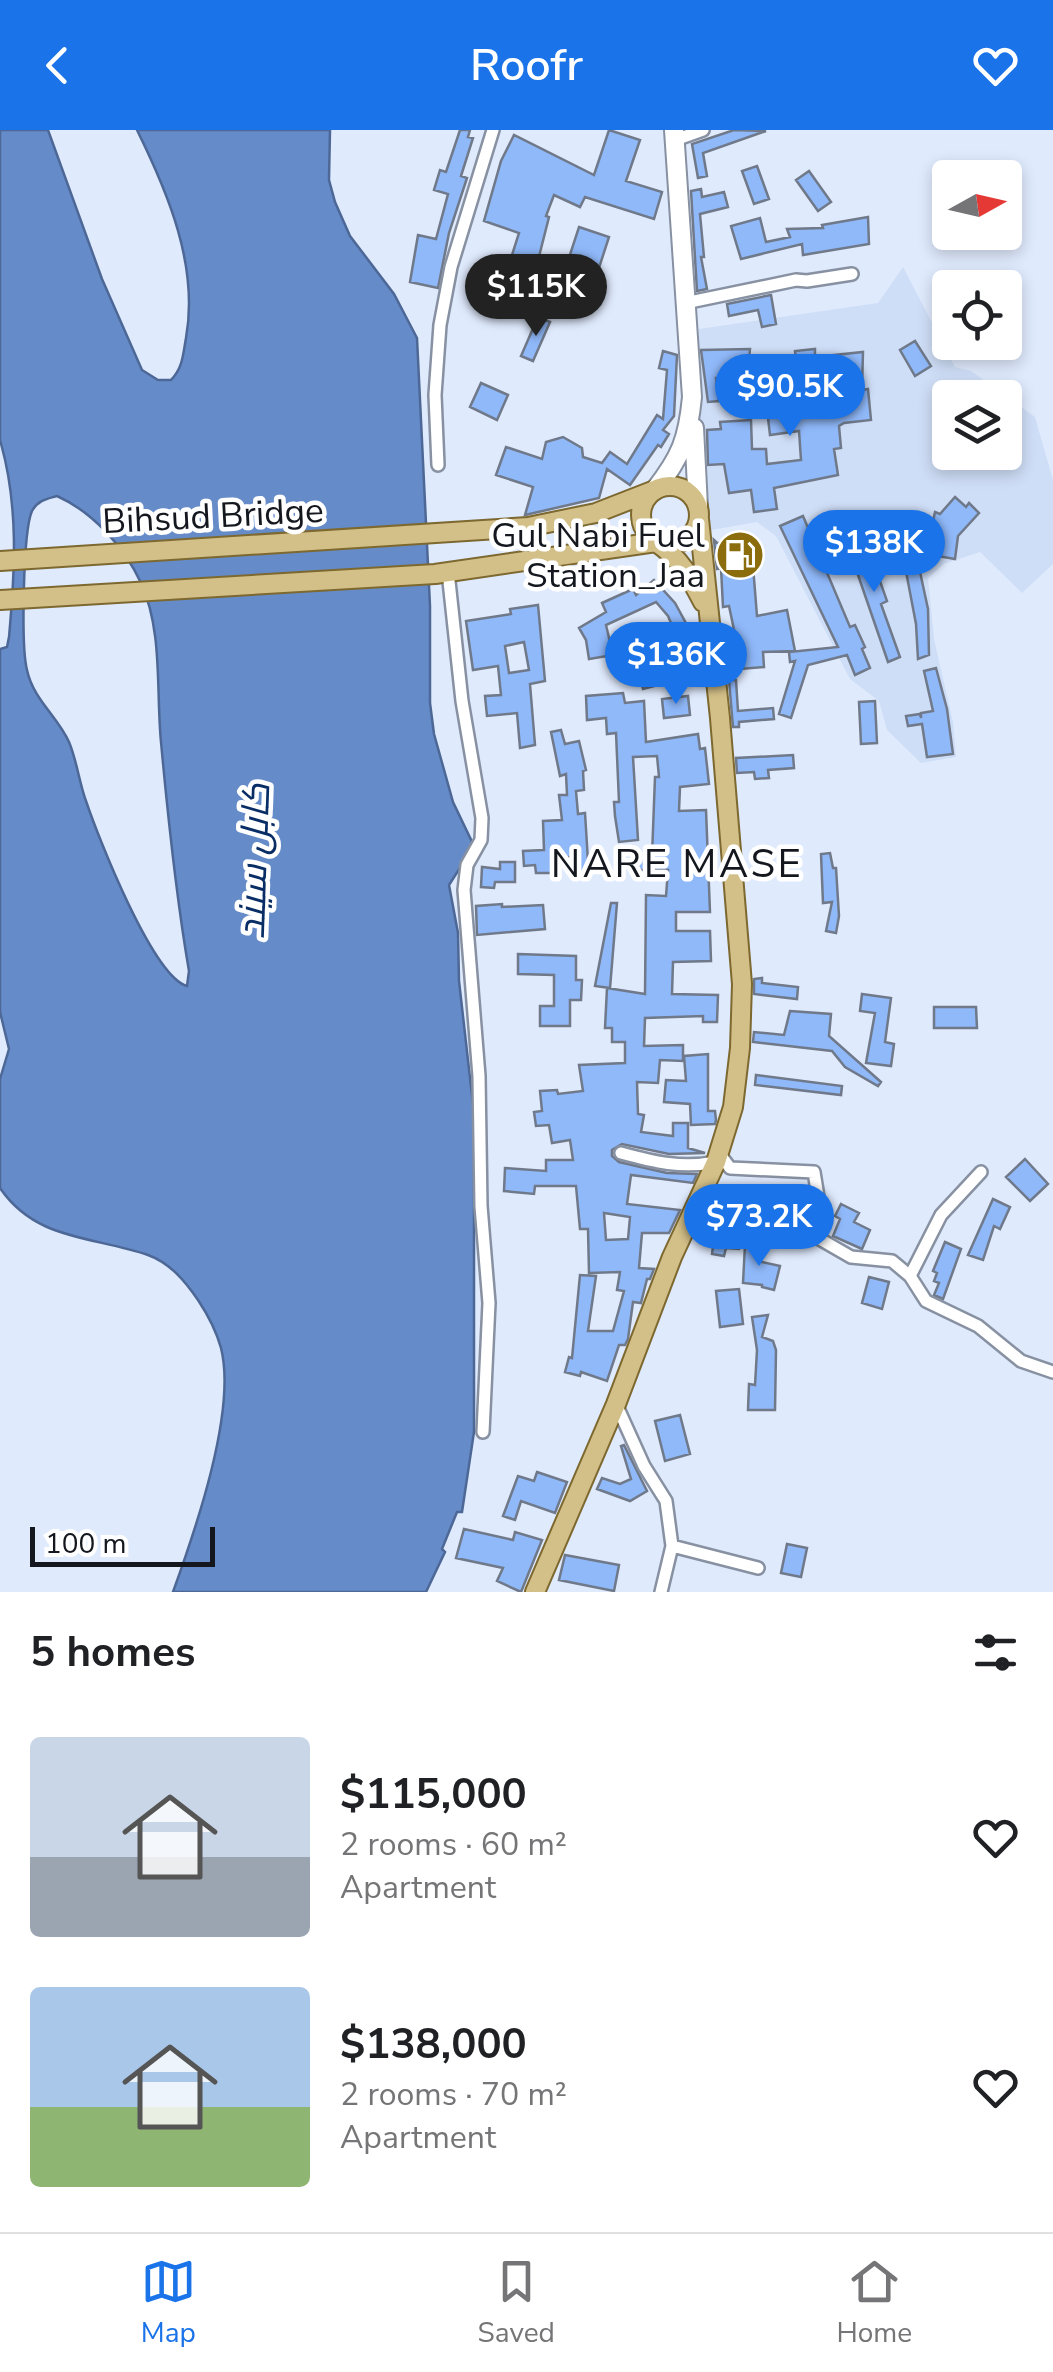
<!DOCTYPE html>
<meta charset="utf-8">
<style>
body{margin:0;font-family:"Nunito Sans",Cairo,sans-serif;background:#f2f2f2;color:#202124;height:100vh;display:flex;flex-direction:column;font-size:38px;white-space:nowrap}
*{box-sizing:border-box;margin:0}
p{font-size:32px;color:#757577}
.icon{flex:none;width:55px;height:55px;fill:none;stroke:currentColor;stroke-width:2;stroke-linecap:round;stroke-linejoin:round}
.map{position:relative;height:1462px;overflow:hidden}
.panel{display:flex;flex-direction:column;background:#fff;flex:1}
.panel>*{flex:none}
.needle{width:65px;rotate:82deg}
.controls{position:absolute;left:932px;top:30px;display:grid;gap:20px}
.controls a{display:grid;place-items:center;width:90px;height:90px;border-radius:10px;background:#fff;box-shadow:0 5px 15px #0003;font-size:50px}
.scale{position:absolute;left:30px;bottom:25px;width:185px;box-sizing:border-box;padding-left:10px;border:5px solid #14181e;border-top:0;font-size:28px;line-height:35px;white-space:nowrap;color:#14181e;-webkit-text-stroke:8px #fff;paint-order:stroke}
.price{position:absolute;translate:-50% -85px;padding:0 22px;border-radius:35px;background:#1a73e8;color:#fff;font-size:32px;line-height:65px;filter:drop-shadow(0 2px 5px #0008)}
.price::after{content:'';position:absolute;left:50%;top:60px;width:30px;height:22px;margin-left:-15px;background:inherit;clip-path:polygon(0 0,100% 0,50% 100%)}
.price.on{background:#222;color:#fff}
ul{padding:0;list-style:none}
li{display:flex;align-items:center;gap:30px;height:250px;padding:0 30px}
li span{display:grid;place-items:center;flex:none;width:280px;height:200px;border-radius:10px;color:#555}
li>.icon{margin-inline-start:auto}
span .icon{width:120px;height:120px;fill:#fffc;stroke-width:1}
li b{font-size:42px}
h2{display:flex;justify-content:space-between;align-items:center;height:120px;padding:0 30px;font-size:42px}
header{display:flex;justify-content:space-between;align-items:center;height:130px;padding:0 30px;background:#1a73e8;color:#fff;font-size:45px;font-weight:600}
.tabs{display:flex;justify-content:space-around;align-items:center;height:140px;border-top:2px solid #e0e0e0;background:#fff;font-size:28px;color:#757577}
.tabs a{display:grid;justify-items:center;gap:5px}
.tabs .on{color:#1a73e8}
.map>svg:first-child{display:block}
.built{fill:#cfdef7;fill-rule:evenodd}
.water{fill:#658bc9;stroke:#4d6896;stroke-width:2.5;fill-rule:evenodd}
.building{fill:#90b9fa;stroke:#6f7989;stroke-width:2.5;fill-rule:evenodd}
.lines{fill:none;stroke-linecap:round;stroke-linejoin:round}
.minor-casing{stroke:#8791a2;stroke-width:16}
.secondary-casing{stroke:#8791a2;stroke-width:22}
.primary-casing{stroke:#7d692f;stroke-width:22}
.minor{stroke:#fff;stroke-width:11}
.secondary{stroke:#fff;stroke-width:18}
.primary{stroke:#d3bf88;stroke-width:18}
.labels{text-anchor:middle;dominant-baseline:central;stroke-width:9;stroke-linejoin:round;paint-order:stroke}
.street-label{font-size:35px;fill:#14181e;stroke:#fff}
.poi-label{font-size:35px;fill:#14181e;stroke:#fff;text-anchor:end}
.water-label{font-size:38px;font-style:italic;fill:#092d65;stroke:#fff}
.quarter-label{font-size:40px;letter-spacing:2.5px;fill:#14181e;stroke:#fff}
</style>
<header><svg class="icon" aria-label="back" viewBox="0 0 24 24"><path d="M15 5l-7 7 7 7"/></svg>Roofr<svg class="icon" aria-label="heart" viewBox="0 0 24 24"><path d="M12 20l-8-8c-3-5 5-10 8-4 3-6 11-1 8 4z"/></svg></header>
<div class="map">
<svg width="1053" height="1462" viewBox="0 0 1053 1462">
<rect width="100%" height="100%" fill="#dfeafd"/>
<path class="built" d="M903,137L955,237L971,241L1035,287L1053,350V434L1022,463L980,422L944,434L928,448L934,509L953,592L956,627L921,633L887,600L879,571L850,549L776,406L757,392L706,401L700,325L699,199L878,173ZM950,268H1005V322H950Z"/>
<path class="water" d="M0,0H48L102,149L142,240L158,250H171C183,238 183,224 186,208C199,136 168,63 137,0H330L329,50L335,72L350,106L394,164L417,208L430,476V573L434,604L453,672L474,716L449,755L458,803L459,851L474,983V1302L462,1382H457L442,1419L445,1422L426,1462H173C195,1401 237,1281 221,1218C216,1200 208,1185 198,1170C185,1151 170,1133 148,1125C93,1106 36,1111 0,1058V949L9,919L0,882V519L7,517L9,507C15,441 19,375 0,310ZM57,366C93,382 125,418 141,453C163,501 156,561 161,612C168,688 176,766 189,841L187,856C153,847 98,707 86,671C79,652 77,631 69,612C58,587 33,569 27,540C21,516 23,401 32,381C38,370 47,369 57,366Z"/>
<path class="building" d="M460,0H470L468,7L473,8L461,46L467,48L449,103L438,158L410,152L418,105L436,109L448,64L434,60L440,40L446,42Z
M609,0L640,10L626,51L662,62L654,89L585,67L580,77L554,65L546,86L549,87L526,178L492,168L499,143L506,144L519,103L484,91L501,31L514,5L594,45Z
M734,0L766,1L703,23L707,46L698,48L692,14Z
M757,36L769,69L754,74L742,41Z
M809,41L831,72L818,81L796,50Z
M701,59L702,67L724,62L728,77L700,84L704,127H701L707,159L697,161L691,61Z
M868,87L869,114L803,125L802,114L741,129L731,96L760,88L766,112L790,107L787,99L823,98L822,95Z
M579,97L609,107L596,147L566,137Z
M771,165L776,194L762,197L758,180L729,186L727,174Z
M538,187L550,192L533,231L521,226Z
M915,211L931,236L915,246L900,220Z
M750,219L748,241L724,242V248H716L719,271L708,272L701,220Z
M815,219V227L863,222L862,260L868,259L871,290L844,293L839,296L841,318L834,319L838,345L774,358L777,379L754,382L751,360L729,363L724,334L708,335L707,300L721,299L720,292L751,290L752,319H766L767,334L801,330L799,301L770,305L768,288L851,278V237L820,242L819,239L797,240L795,221Z
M663,221L677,225L674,286L663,300L669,304L661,317L658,315L630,355L607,339L599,368L525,385L533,357L496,345L506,317L542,329L546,312L563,307L582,318L583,327L602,333L610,322L627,334L657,285L663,289L667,240L659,238Z
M481,253L508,265L497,290L470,277Z
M955,367L966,377L969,373L979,383L958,406L955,429L926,424L935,382L940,384Z
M803,386L850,497L855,495L865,517L862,519L870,538L855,545L847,525L808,535L791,588L779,584L795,531L790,532L789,522L838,517L780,396Z
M714,410L717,413L751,411L757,486L787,480L795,521L763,522L764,537L728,540L726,527L733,526V514H737L729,476L723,477L721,438L717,439Z
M866,411L887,471L881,474L900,527L888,532L847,413Z
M917,428L928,479L929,525L918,529L916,494L904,431Z
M654,450L675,473L694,508L680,514L668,486L656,472L606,495L613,525L589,529L586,510L579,498L606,482L602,473L633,459L636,465Z
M538,475L545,551L530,554L535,615L520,618L517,583L487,586L485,566L501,565L498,536L473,540L466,491L511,484L510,479ZM524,512L529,540L509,543L505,516Z
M693,535L695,545L643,559L640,549Z
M936,538L947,579L953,624L927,627L922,594L908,596L906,586L920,584L921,588V583L933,581L924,541Z
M729,550H736L738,581L773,578L774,589L739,592V597H733Z
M623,563L625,573L644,571L646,612L698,604L700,619L705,618L709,654L680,657L679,681L706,680L710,782H676V801H710L711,831L673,832L672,864L718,865L717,892H703V886L645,888L644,916L683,915V931L660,930L658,953L637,952L638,984L644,985L641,1002L673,1006V993H688V1018L705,1023L669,1024L622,1014L612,1020V1026L619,1032L667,1043L697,1044L693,1053L631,1045L627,1074L680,1080L669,1103H642L639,1138L654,1139L650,1149H647L641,1173L633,1172L628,1209L625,1215H619L607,1251L581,1242L580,1246L565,1242L569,1227L572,1228L580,1145L596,1146L588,1201H613L624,1161L617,1160L620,1142L589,1143L588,1099H580L576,1056H535L534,1064L504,1061L505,1038L546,1041V1030H573L570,1010L552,1013L549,995L536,996L534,982L542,981L540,961L557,960L558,964L583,961L579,935L625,933V912H612V898H605L607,858L645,864L646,765L666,766L668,740H638V726H652L655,647H659L657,626L633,627L638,710L619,712L615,686L614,672H619L616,603L607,604L606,588L587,590L586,566ZM604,1083L630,1087L628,1109L606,1110Z
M688,566L690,585L664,588L662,569Z
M875,571L877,613L861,614L859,572Z
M561,600L565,614L579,611L586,640L583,641L584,660L576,661L578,684L585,683L589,747H577L576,727H554V743H536L535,735L524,736L523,721L544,720L543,691L562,690L559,665H567L566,644L560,646L551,602Z
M793,625L794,638L768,640L769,648L755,649L754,642L737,643L736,628Z
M830,723L833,738H836L839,786L836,803L826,801L832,772L823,773L821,724Z
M500,732H515V752H495L494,758L481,757L482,737L500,739Z
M611,773H617L610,858L595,856Z
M502,774V777L543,775L545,799L477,805L476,776Z
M518,824L576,826V850H582L581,870H570V896H540V876H554V845L518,844Z
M762,848V853L798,857L797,869L754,864V849Z
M862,864L891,868L885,912L894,914L891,936L866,933L875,883L860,881Z
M934,877H976L977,898H934Z
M790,881L831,884L829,906L881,952L878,956L845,937L832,921L753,912L754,902L784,905Z
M708,924V981H715L716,990L715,994L691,995L690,974L664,972L666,950L686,951L684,926Z
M756,945L842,956L841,965L755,955Z
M1025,1029L1048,1054L1030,1071L1006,1047Z
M736,1068L751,1070L748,1087L744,1086L739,1119L726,1118L724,1126L712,1124L715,1102H710L711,1092L732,1094Z
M993,1069L1010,1077L1000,1099L994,1096L983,1130L968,1125Z
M841,1074L859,1083L854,1092L870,1100L862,1119L833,1106L840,1089L835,1086Z
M945,1112L961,1119L943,1169L934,1165L939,1153L934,1151L937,1143L933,1141Z
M745,1115H760L758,1131L780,1136L774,1160L762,1157V1155L743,1153Z
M869,1147L889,1152L882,1179L862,1173Z
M739,1159L743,1194L720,1197L716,1161Z
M768,1185L762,1207L773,1211L776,1220L775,1280H748L749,1254L755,1255L757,1220L752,1187Z
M680,1285L690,1324L665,1331L655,1291Z
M624,1315L647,1361L630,1371L597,1359L602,1348L620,1354L631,1349L621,1316Z
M537,1342L567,1352L555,1383L521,1371L515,1390L503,1386L518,1346L534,1351Z
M464,1399L513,1410L515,1402L542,1410L521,1462L497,1451L503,1438L456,1428Z
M787,1414L807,1418L801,1447L781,1443Z
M565,1425L619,1435L614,1461L559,1450Z"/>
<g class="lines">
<g class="minor-casing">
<path id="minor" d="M675,10L703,0
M685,173L796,150L807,151L852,144
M438,335L435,265L440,195L451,137L493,0
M448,442L462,571L482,688L481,710L467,735L464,760L479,946L481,1076L489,1173L483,1302
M621,1023C654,1032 682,1039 716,1032
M719,1023L730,1038L814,1042L820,1079L818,1108L851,1127L892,1131L910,1146L926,1171L978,1196L1021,1231L1053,1242
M910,1146L941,1085L981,1042
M616,1274L644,1336L666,1371L672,1416L661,1462
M672,1416L758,1438"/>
</g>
<g class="secondary-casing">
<path id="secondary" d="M694,298L698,377
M655,360C681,327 688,309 692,267L674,0"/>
</g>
<g class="primary-casing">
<path id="primary" d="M641 385a29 29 0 1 1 58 0a29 29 0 1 1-58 0Z
M0,431L528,397L596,383L655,360
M0,470L435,444L656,412C680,428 690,447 703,472
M535,1462L616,1274L672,1127L716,1032L733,977L740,918L742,854L720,588L699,389"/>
</g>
<use href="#minor" class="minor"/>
<use href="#secondary" class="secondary"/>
<use href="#primary" class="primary"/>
</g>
<defs>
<g id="fuel-disc" transform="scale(2.5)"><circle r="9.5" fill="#8b6d0e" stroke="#fff"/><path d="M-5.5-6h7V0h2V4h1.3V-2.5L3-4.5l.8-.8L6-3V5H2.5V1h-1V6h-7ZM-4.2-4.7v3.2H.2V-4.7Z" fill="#fff"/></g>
</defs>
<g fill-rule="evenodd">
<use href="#fuel-disc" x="740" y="425"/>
</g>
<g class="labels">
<g class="street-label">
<text transform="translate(213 386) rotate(-3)">Bihsud Bridge</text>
</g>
<g class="poi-label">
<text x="705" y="405">Gul Nabi Fuel<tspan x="705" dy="40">Station_Jaa</tspan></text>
</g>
<g class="water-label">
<text transform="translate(254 731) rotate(-88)">کابل سيند</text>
</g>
<g class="quarter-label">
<text x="677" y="734">NARE MASE</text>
</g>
</g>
</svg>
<div class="controls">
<a><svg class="needle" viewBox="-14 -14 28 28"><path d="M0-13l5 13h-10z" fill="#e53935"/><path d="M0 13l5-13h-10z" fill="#757577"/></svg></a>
<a><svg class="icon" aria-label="locate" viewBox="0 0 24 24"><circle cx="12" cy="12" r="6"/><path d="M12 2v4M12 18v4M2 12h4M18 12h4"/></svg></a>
<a><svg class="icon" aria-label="layers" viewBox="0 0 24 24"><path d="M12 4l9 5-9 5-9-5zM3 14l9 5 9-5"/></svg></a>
</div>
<div class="scale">100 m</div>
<b class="price on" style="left:536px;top:209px">$115K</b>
<b class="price" style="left:790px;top:309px">$90.5K</b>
<b class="price" style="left:874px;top:465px">$138K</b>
<b class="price" style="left:676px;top:577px">$136K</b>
<b class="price" style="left:759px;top:1139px">$73.2K</b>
</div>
<section class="panel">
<h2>5 homes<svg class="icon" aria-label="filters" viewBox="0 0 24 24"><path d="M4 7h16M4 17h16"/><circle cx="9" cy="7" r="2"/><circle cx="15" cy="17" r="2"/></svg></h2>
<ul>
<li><span style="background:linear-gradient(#c9d6e8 60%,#9aa5b1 0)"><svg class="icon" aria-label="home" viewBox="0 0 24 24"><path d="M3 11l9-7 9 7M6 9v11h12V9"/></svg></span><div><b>$115,000</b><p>2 rooms · 60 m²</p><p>Apartment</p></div><svg class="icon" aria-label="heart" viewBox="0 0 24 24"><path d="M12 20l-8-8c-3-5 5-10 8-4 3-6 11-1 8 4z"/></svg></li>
<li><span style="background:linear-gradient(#a9c7e8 60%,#8fb573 0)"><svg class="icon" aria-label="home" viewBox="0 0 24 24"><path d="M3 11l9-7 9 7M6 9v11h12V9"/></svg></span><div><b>$138,000</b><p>2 rooms · 70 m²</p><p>Apartment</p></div><svg class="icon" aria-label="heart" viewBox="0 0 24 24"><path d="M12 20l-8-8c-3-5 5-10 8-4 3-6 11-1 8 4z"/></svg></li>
</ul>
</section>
<nav class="tabs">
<a class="on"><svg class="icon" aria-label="map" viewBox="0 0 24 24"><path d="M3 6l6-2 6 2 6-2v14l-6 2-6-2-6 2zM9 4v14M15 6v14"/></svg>Map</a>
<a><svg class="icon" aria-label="saved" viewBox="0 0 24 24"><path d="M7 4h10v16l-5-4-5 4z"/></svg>Saved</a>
<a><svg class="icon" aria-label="home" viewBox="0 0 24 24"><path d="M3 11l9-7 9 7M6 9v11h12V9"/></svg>Home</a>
</nav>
